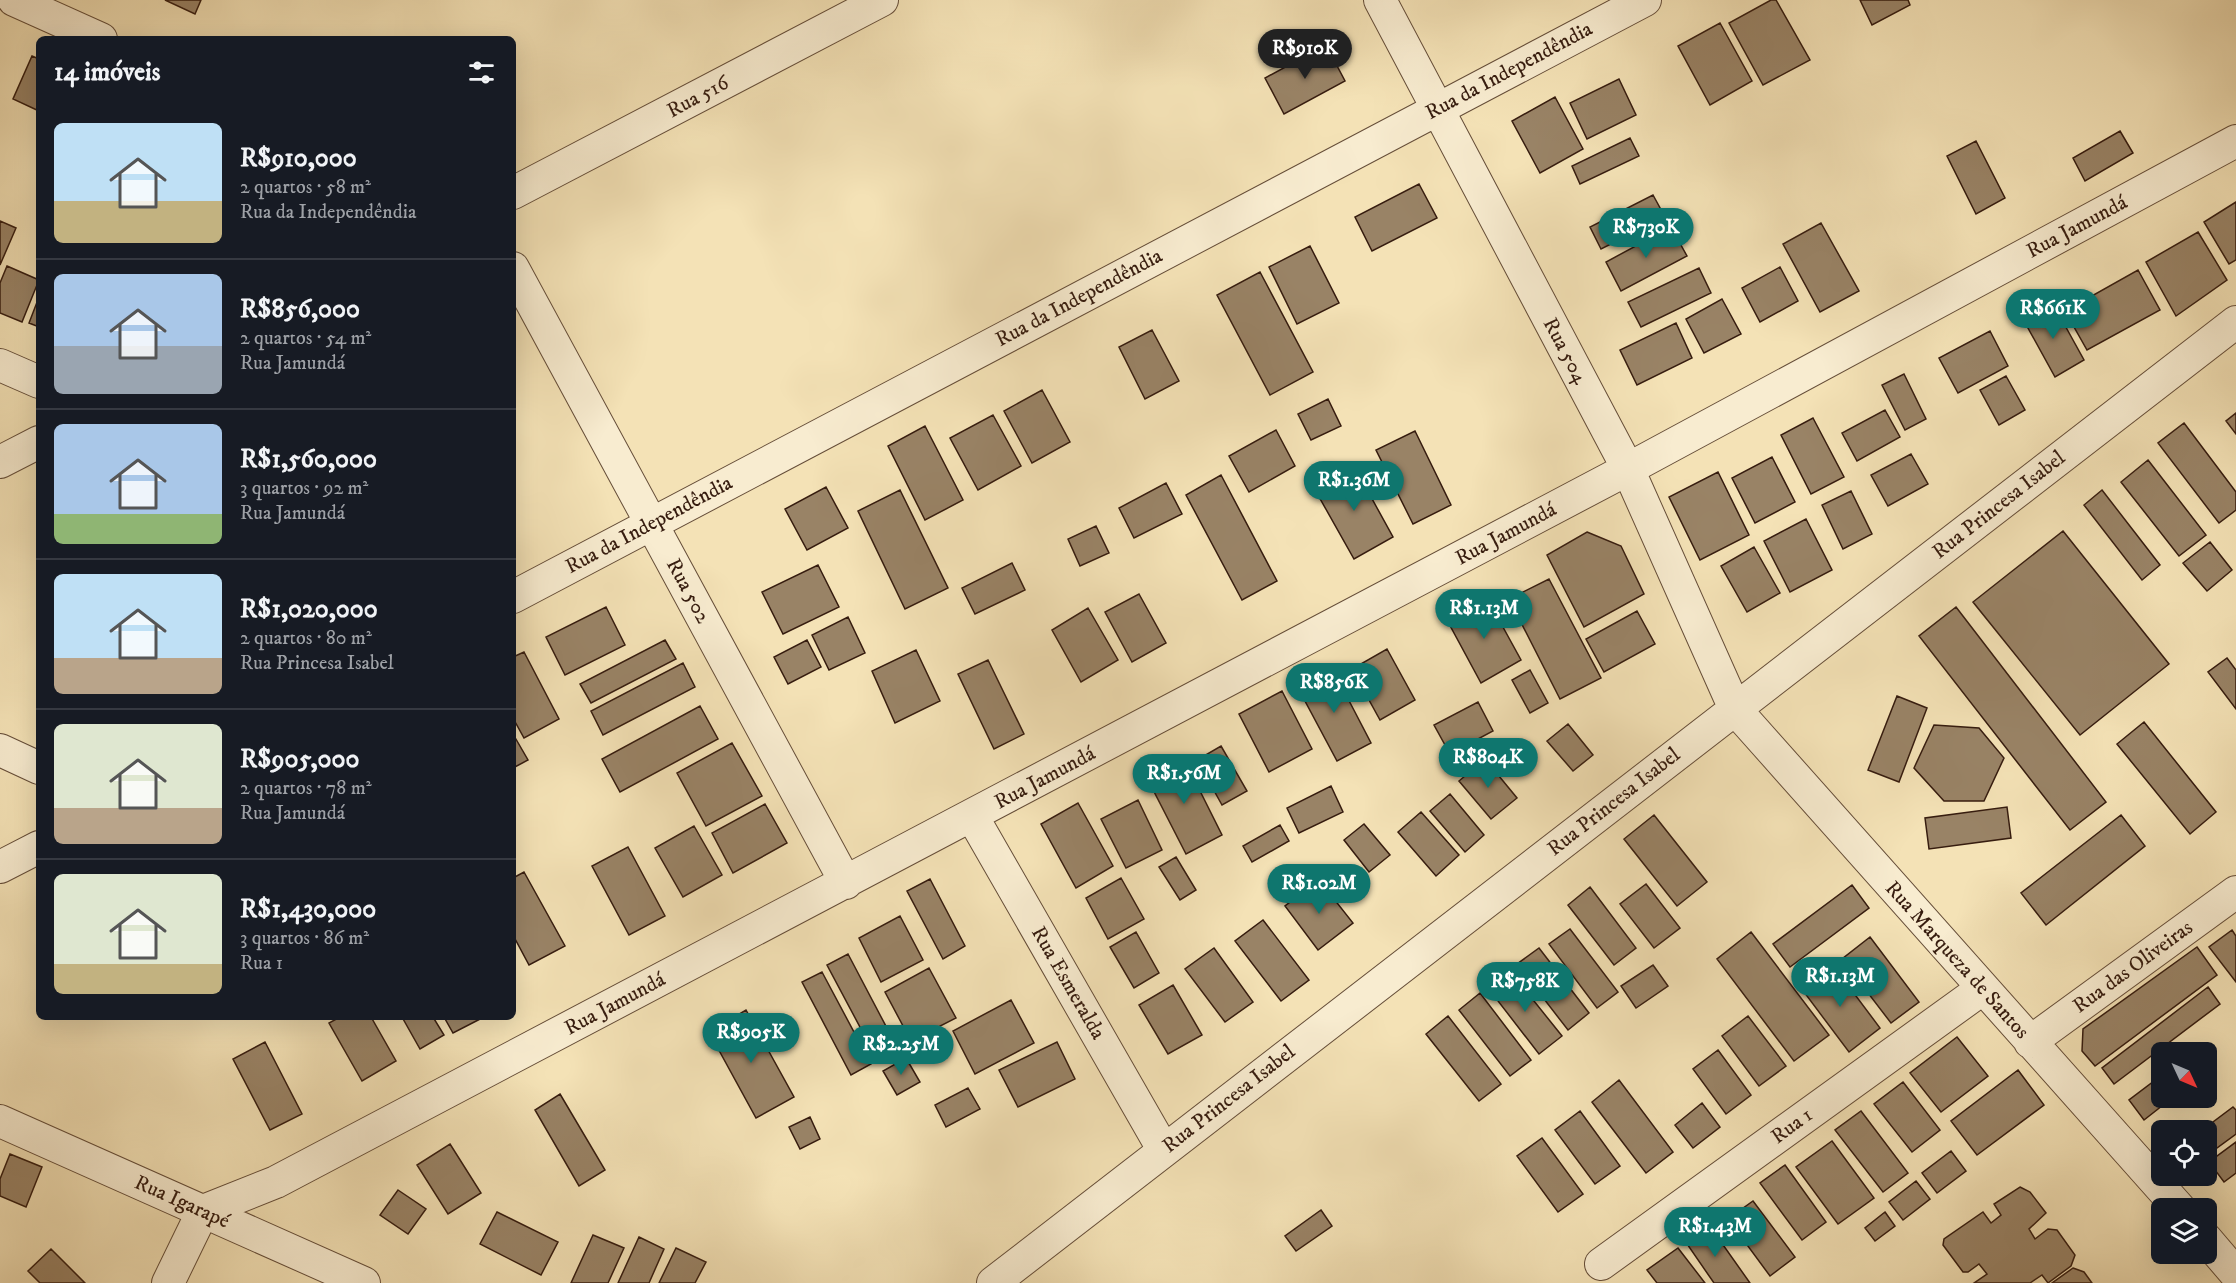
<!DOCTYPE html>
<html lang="pt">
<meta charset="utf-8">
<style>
body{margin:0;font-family:"IM FELL DW Pica",serif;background:#242831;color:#f1f3f6;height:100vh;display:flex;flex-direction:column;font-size:22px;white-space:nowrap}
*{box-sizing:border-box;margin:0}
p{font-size:20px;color:#9ea1a6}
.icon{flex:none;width:33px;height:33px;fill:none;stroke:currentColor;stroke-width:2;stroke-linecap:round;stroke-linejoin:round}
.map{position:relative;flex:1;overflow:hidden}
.sheet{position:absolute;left:36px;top:36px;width:480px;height:984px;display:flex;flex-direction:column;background:#171b24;border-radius:9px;box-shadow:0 6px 24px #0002}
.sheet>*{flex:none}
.needle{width:39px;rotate:134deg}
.tools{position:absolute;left:2151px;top:1042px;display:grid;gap:12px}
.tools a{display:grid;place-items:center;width:66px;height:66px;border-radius:9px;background:#171b24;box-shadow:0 6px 24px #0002;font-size:30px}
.price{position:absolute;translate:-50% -51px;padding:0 14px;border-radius:21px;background:#0f766e;color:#fff;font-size:20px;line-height:39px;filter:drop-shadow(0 2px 3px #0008)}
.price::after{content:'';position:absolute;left:50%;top:36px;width:18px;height:14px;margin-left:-9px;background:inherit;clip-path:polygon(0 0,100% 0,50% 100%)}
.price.on{background:#222;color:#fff}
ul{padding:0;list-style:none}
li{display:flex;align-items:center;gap:18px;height:150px;padding:0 18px}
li+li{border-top:2px solid #363941}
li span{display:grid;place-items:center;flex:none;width:168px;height:120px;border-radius:9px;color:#555}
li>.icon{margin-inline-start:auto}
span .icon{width:72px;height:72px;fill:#fffc;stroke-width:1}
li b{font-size:26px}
h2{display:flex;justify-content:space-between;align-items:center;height:72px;padding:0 18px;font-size:26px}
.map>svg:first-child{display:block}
.building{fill:#998366;stroke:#361c0f;stroke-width:1.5}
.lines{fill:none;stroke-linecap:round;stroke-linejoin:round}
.street-casing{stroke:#664e39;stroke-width:34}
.street{stroke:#f8ecd0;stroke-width:32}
.labels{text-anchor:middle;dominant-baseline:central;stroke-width:5;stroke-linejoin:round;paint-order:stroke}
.street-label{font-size:21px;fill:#361c0f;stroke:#f8ecd0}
</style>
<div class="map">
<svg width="2236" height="1283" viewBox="0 0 2236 1283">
<rect width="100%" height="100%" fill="#f4e2b6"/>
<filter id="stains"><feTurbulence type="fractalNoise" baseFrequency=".00333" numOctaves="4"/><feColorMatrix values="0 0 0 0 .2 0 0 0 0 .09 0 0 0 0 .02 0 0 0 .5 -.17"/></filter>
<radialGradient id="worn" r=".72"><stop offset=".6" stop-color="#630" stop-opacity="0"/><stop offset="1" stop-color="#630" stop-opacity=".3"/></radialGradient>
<path class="building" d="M165,0H201L195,14Z
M1771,0H1776L1810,60L1763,85L1729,23Z
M1860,0H1908L1910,5L1872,25Z
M1720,23L1752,81L1710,105L1678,46Z
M1326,45L1345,81L1284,114L1265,78Z
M32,56L39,59V111L13,99Z
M1619,79L1636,115L1587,139L1570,103Z
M1555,97L1583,149L1540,173L1512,121Z
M2120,131L2133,153L2085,181L2073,158Z
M1630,138L1639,156L1580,184L1572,166Z
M1976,141L2005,198L1976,214L1947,156Z
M1419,184L1437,218L1372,251L1355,217Z
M1653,195L1665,217L1601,249L1590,227Z
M2236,202V260L2229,264L2204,222Z
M0,221L16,228L0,265Z
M1821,223L1859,291L1820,312L1783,244Z
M1671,227L1687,256L1621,291L1606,262Z
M2198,232L2227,280L2176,316L2146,262Z
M1310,246L1339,303L1297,324L1269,267Z
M7,266L39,280L22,322L0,313V283Z
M1780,267L1798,301L1760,322L1742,288Z
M1699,268L1711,293L1641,327L1628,302Z
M2138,270L2160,310L2087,350L2065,311Z
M1260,272L1313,372L1270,395L1217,295Z
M39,297V327L29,323Z
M1722,299L1741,334L1704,353L1686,319Z
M2052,302L2084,360L2055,377L2023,319Z
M1676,323L1692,358L1637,385L1620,350Z
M1152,330L1179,381L1145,399L1119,347Z
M1990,331L2008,366L1958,393L1939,358Z
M1904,374L1926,419L1905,430L1882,385Z
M2006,376L2025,410L1999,425L1980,390Z
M1042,390L1070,442L1032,463L1004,411Z
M1328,399L1341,426L1311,440L1298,414Z
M1885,410L1900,437L1857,461L1842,433Z
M2236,413V434L2226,421Z
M993,415L1021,466L978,490L950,438Z
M1813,418L1844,477L1811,494L1781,435Z
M2184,423L2236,492V510L2219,523L2158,443Z
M925,426L963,500L925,520L888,446Z
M1276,430L1295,466L1249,492L1229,456Z
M1415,431L1451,505L1413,524L1376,450Z
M1911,454L1928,484L1888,506L1871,475Z
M1772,457L1795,502L1755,523L1732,478Z
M2148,460L2206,535L2179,556L2121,482Z
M1354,466L1393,537L1354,559L1314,488Z
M1718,472L1749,535L1700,560L1669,497Z
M1221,475L1277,581L1242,600L1186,495Z
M1166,483L1182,514L1134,538L1119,508Z
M826,487L848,528L807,550L785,509Z
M900,490L948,588L905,609L858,511Z
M2102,490L2160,565L2142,580L2084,505Z
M1851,491L1872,534L1843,549L1822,505Z
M1806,519L1832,570L1790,592L1764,541Z
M1096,526L1109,553L1080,566L1068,539Z
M2063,531L2169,664L2080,735L1973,602Z
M1587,532L1621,546L1644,594L1584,627L1547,555Z
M2210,542L2232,570L2207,591L2183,563Z
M1754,547L1780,593L1747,612L1721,566Z
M1012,563L1025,590L975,614L962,588Z
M818,565L839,607L783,634L762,592Z
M1549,579L1601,678L1560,699L1509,599Z
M1139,594L1166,643L1132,662L1105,612Z
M1487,598L1521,660L1481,683L1447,620Z
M606,607L625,645L565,675L546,637Z
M1956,607L2106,802L2070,830L1919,636Z
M1088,608L1118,660L1081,682L1052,630Z
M1637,611L1655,644L1604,672L1586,639Z
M848,617L865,653L829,670L812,635Z
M665,640L676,659L591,703L580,684Z
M807,640L821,667L788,684L774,657Z
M1387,649L1415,700L1380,720L1352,669Z
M916,650L940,701L895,723L872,671Z
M524,652L559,719L524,738L513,718V657Z
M2227,658L2236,670V709L2208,672Z
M988,660L1024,734L994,749L958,674Z
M683,663L695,687L603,735L591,711Z
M1332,668L1371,743L1337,761L1297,686Z
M1530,670L1548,703L1530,713L1512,680Z
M1282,691L1312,749L1269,772L1239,714Z
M1897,696L1927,708L1899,782L1868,770Z
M1478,702L1493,731L1450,754L1434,725Z
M700,706L718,739L620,792L602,759Z
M2144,722L2216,812L2190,834L2117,744Z
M1568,724L1593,755L1573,771L1547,741Z
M1934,725L1979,728L2004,758L1984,801H1944L1914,768Z
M513,734L528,760L513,768Z
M732,743L762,796L706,826L677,773Z
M1221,746L1247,791L1222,805L1197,760Z
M1183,757L1222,835L1186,854L1146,776Z
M1485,759L1517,798L1491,819L1459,781Z
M1331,786L1343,812L1299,833L1287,808Z
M1450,794L1484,835L1465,852L1430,811Z
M1138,800L1162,850L1126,868L1101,819Z
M1078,803L1113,866L1076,888L1041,824Z
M765,804L787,843L733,873L712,833Z
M2007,807L2011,838L1929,849L1925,818Z
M1421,812L1459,855L1436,876L1398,832Z
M1654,815L1707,882L1677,906L1624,839Z
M2121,815L2145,846L2046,925L2021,893Z
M1364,824L1390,855L1369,872L1344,840Z
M1280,825L1289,841L1252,862L1243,846Z
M694,826L722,875L683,897L655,848Z
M628,847L665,916L629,935L592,866Z
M1176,857L1196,890L1180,900L1159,867Z
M524,872L565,946L529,965L513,935V878Z
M1121,878L1144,919L1108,939L1086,898Z
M930,879L965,946L943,959L907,891Z
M1319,880L1353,923L1318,950L1285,906Z
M1646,884L1680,928L1654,948L1620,904Z
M1852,885L1869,908L1790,967L1773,944Z
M1590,887L1636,948L1614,965L1568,905Z
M900,916L923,960L881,982L859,938Z
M1263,920L1309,980L1281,1001L1235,941Z
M1570,929L1618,992L1597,1008L1549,944Z
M2232,930L2236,936V982L2209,947Z
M1136,932L1159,973L1134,988L1110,947Z
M1751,932L1829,1035L1794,1061L1717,959Z
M1870,937L1919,1002L1891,1023L1842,959Z
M2197,947L2217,975L2095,1066L2082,1051L2083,1029Z
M1214,948L1253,1002L1225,1022L1185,969Z
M1539,948L1589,1013L1568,1030L1517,964Z
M848,954L899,1051L878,1061L827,965Z
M1832,964L1880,1028L1849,1052L1801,988Z
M1653,965L1668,986L1636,1008L1621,986Z
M929,968L956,1018L911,1041L885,992Z
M1510,971L1562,1036L1539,1054L1488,988Z
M822,972L871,1064L851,1075L802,982Z
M1173,985L1202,1035L1168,1054L1139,1005Z
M2208,987L2220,1004L2114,1084L2102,1068Z
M1480,993L1531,1060L1510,1076L1459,1010Z
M1011,1000L1034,1043L975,1074L953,1031Z
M746,1010L794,1097L756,1118L709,1032Z
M1448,1016L1501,1084L1479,1101L1426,1034Z
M1748,1016L1786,1066L1759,1086L1722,1036Z
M340,1017H371L396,1061L362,1081L329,1023Z
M402,1017H433L444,1035L420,1049Z
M444,1017H484L453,1033Z
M1957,1037L1988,1076L1941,1112L1910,1073Z
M265,1042L302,1114L270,1130L233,1059Z
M1057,1042L1075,1079L1018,1107L999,1070Z
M1718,1050L1751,1095L1726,1114L1693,1069Z
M906,1058L920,1082L897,1095L883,1071Z
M2018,1070L2044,1105L1977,1155L1951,1121Z
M2162,1075V1098H2172L2144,1120L2129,1100Z
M1619,1080L1673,1152L1646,1173L1592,1102Z
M1903,1082L1940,1130L1912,1152L1874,1104Z
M968,1088L980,1109L946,1127L935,1105Z
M560,1094L605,1170L579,1186L535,1110Z
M1702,1103L1720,1127L1693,1148L1675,1125Z
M2233,1107L2236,1110V1134L2206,1156V1131H2201Z
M1580,1111L1620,1166L1595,1184L1555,1130Z
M1861,1111L1908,1173L1883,1192L1835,1130Z
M810,1117L820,1139L800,1149L789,1127Z
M1542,1138L1583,1194L1558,1212L1517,1156Z
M1832,1141L1874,1198L1838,1224L1796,1167Z
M2236,1142V1173L2224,1182L2209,1162Z
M450,1144L481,1193L448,1214L417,1165Z
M1951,1151L1966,1171L1937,1193L1922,1173Z
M10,1154L42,1167L26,1207L0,1196V1179Z
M1785,1165L1826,1222L1802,1240L1760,1183Z
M1916,1181L1930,1199L1903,1220L1889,1202Z
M2020,1187L2030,1192L2046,1213L2029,1229L2035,1239L2048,1229L2057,1230L2075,1255L2071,1266L2048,1283L2042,1275L2030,1283H1974L1987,1274L1979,1264L1968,1272H1963L1943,1245L1944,1239L1983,1212L1991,1223L2001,1215L1994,1204Z
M398,1190L426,1209L408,1234L380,1215Z
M1753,1201L1795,1257L1770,1276L1728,1219Z
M1321,1210L1332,1226L1296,1251L1285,1236Z
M497,1212L558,1242L541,1275L480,1244Z
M1885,1212L1895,1226L1875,1241L1865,1228Z
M1709,1225L1750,1283H1714L1685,1241Z
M593,1235L624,1248L608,1283H571Z
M639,1237L664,1249L649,1283H618Z
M676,1248L706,1262L695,1283H659Z
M1678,1248L1705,1283H1657L1647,1270Z
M51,1249L85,1283H40L28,1271Z
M2073,1268L2084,1272L2092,1283H2052Z"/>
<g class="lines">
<g class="street-casing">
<path id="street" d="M14,0L101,39
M1380,0L1628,469L1735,709L2180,1209
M513,193L882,0
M513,268L846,883
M0,365L39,382
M0,462L39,442
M513,597L1645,0
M0,750L39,768
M972,816L1163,1149
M0,867L39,847
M2030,1042L2236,892
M0,1121L364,1283
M2206,1239L2236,1274
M1601,1264L1982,989
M168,1283L203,1211L276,1182L1628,469L2236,141
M993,1283L2236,322"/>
</g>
<use href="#street" class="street"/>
</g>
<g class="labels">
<g class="street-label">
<text transform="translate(1509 71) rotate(-28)">Rua da Independêndia</text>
<text transform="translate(698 97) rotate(-28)">Rua 516</text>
<text transform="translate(2077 227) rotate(-28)">Rua Jamundá</text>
<text transform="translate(1079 298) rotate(-28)">Rua da Independêndia</text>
<text transform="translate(1565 351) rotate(62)">Rua 504</text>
<text transform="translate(1999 505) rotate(-38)">Rua Princesa Isabel</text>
<text transform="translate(649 525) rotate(-28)">Rua da Independêndia</text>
<text transform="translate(1506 534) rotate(-28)">Rua Jamundá</text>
<text transform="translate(688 591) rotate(62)">Rua 502</text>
<text transform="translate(1045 778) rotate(-28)">Rua Jamundá</text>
<text transform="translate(1614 802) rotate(-38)">Rua Princesa Isabel</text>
<text transform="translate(1957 960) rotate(48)">Rua Marqueza de Santos</text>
<text transform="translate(2133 967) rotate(-36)">Rua das Oliveiras</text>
<text transform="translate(1068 983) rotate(60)">Rua Esmeralda</text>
<text transform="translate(615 1004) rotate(-28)">Rua Jamundá</text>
<text transform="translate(1229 1099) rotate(-38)">Rua Princesa Isabel</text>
<text transform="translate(1792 1126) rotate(-36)">Rua 1</text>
<text transform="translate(182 1202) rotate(24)">Rua Igarapé</text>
</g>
</g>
<rect width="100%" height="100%" filter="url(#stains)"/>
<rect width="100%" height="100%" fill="url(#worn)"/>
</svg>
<div class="tools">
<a><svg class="needle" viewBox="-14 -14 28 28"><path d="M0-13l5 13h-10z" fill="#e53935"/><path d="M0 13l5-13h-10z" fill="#9ea1a6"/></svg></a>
<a><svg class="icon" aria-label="locate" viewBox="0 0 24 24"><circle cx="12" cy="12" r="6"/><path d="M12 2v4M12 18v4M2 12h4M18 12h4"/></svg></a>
<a><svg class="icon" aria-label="layers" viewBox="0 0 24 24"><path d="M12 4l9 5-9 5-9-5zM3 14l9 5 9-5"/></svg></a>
</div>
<b class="price on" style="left:1305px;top:80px">R$910K</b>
<b class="price" style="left:1646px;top:259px">R$730K</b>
<b class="price" style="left:2053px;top:340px">R$661K</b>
<b class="price" style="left:1354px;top:512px">R$1.36M</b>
<b class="price" style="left:1484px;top:640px">R$1.13M</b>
<b class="price" style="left:1334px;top:714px">R$856K</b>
<b class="price" style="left:1488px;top:789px">R$804K</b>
<b class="price" style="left:1184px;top:805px">R$1.56M</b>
<b class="price" style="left:1319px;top:915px">R$1.02M</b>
<b class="price" style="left:1840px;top:1008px">R$1.13M</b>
<b class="price" style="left:1525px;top:1013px">R$758K</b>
<b class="price" style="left:751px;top:1064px">R$905K</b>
<b class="price" style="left:901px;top:1076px">R$2.25M</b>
<b class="price" style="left:1715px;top:1258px">R$1.43M</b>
<section class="sheet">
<h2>14 imóveis<svg class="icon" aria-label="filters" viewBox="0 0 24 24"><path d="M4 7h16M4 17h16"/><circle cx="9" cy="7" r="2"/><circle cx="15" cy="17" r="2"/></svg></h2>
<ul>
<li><span style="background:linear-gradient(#bfe0f5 65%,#c2b280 0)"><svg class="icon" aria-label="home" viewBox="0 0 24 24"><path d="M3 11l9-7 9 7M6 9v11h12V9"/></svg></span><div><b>R$910,000</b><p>2 quartos · 58 m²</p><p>Rua da Independêndia</p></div></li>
<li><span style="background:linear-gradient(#a9c7e8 60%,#9aa5b1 0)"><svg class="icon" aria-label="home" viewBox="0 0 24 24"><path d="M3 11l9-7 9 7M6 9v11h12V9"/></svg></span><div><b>R$856,000</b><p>2 quartos · 54 m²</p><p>Rua Jamundá</p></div></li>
<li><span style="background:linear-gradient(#a9c7e8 75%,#8fb573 0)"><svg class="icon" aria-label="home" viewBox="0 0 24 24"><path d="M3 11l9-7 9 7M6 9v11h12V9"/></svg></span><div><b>R$1,560,000</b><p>3 quartos · 92 m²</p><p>Rua Jamundá</p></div></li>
<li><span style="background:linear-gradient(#bfe0f5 70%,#b9a48a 0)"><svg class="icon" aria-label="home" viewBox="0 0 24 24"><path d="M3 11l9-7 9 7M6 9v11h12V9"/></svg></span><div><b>R$1,020,000</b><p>2 quartos · 80 m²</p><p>Rua Princesa Isabel</p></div></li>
<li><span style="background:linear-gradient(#dfe7d0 70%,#b9a48a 0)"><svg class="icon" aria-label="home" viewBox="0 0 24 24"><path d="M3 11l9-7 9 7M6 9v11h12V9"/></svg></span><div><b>R$905,000</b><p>2 quartos · 78 m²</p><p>Rua Jamundá</p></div></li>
<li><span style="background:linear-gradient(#dfe7d0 75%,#c2b280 0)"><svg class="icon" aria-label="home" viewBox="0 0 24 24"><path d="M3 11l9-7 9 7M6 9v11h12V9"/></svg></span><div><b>R$1,430,000</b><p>3 quartos · 86 m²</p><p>Rua 1</p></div></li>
</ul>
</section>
</div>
